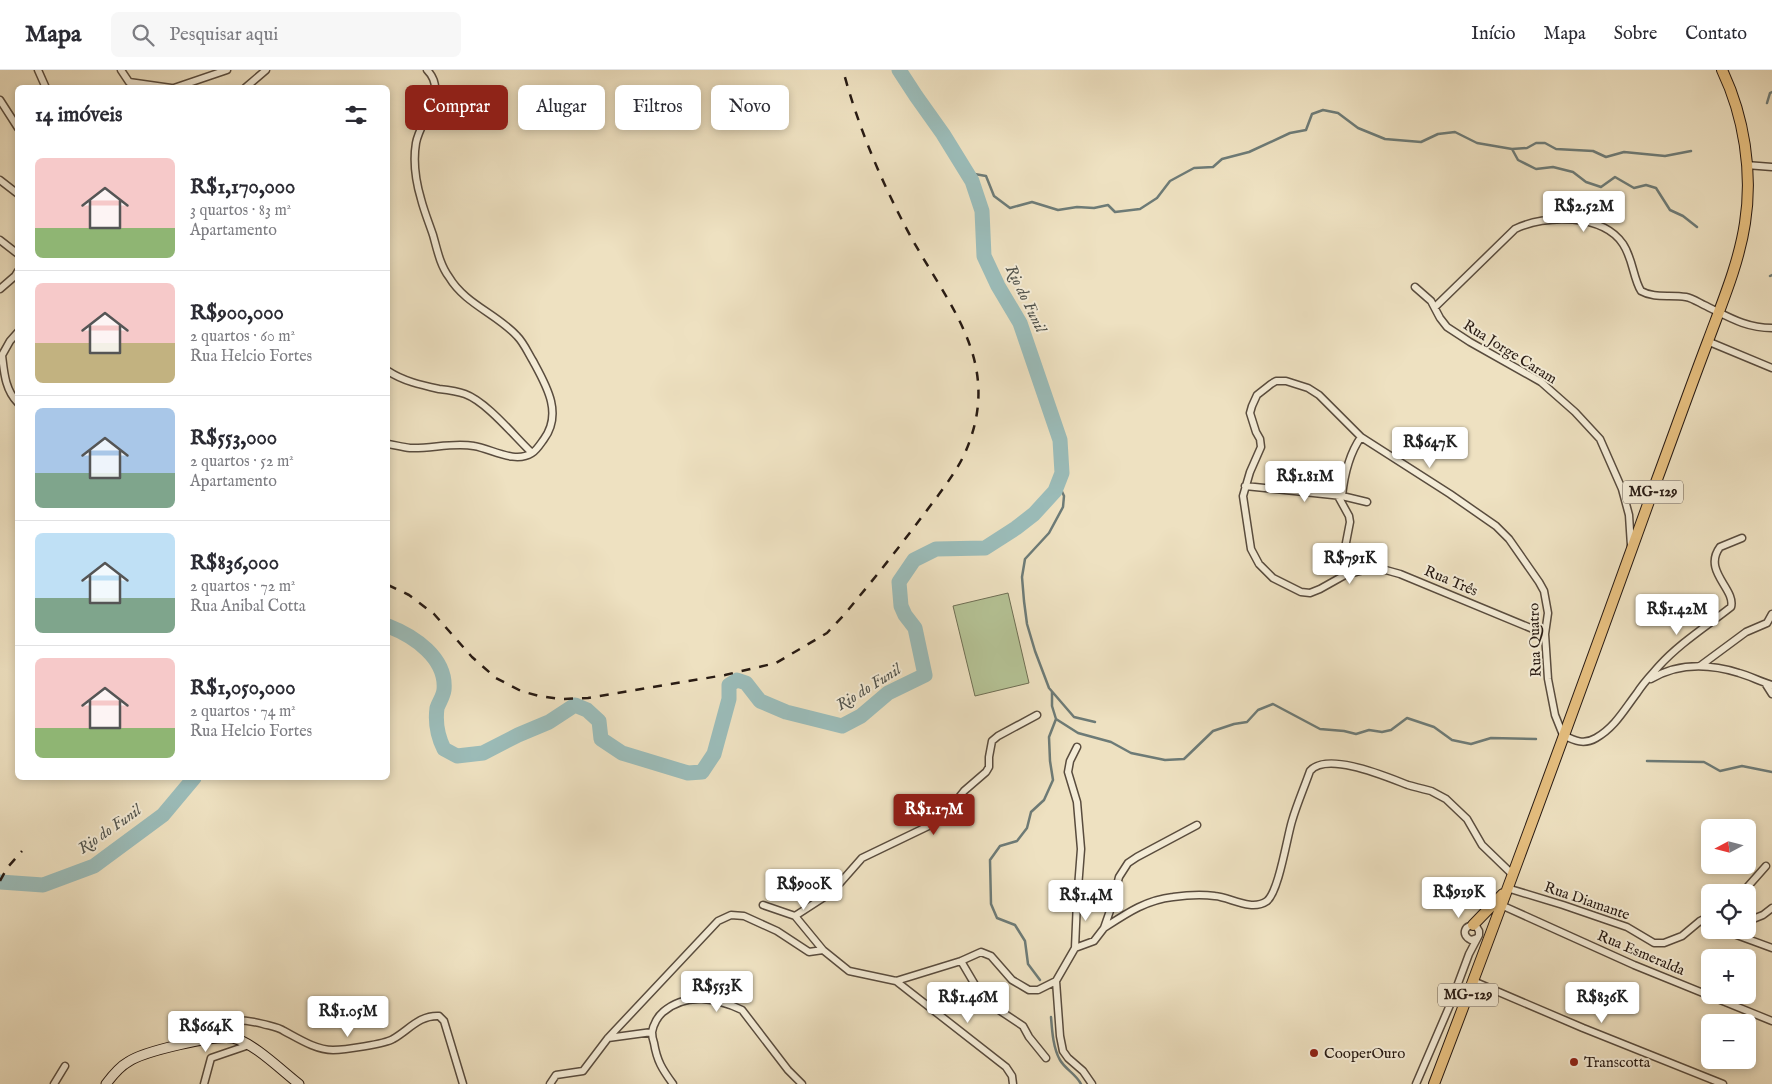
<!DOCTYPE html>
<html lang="pt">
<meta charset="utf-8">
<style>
body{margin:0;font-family:"IM FELL English",serif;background:#f7f7f7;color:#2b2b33;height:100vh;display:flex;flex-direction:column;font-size:19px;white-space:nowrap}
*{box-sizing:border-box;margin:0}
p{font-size:16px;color:#7c7c81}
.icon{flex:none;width:28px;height:28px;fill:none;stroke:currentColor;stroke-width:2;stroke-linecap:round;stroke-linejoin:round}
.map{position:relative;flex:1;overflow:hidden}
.side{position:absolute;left:15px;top:15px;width:375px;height:695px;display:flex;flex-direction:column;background:#fff;border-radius:8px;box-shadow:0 2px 8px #0003}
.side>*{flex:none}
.top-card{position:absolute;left:405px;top:15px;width:475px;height:45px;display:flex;gap:10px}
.needle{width:32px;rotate:263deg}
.controls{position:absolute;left:1701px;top:749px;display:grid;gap:10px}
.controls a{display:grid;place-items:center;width:55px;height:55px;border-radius:8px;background:#fff;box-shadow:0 2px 8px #0003;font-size:25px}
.price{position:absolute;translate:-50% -42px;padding:0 11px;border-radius:5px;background:#fff;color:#222;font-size:16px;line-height:32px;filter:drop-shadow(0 1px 2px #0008)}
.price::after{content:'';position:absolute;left:50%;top:30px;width:15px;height:11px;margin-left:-8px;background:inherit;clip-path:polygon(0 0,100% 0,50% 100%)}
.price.selected{background:#8f2418;color:#fff}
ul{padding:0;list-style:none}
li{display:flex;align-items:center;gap:15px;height:125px;padding:0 20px}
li+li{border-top:1px solid #e1e1e2}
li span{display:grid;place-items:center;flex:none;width:140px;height:100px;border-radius:8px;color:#555}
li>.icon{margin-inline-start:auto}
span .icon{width:60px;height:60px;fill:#fffc;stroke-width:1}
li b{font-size:21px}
h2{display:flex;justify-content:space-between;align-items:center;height:60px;padding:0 20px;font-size:21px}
.pill{padding:0 18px;border-radius:8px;background:#fff;box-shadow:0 2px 8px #0003;font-size:18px;line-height:45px}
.pill.selected{background:#8f2418;color:#fff}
header{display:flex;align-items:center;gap:30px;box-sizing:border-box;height:70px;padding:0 25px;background:#fff;border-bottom:1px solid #e1e1e2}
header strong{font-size:24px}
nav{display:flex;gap:28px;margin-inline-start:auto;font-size:18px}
.search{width:350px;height:45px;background:#f7f7f7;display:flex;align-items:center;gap:12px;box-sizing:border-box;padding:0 18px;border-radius:8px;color:#7c7c81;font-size:19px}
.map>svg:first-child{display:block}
.green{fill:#b5c396;stroke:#6e6e54}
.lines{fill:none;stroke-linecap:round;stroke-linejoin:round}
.stream{stroke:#6d7b77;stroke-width:2.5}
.river{stroke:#9bbcb9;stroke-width:15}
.street-casing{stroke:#594c3e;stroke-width:9}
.secondary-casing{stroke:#271a13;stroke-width:11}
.primary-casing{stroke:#271a13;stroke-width:12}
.street{stroke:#f4ecd7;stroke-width:6}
.secondary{stroke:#f4ecd7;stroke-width:9}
.primary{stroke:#e7c080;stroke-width:10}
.rail{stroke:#271a13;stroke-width:2.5;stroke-dasharray:9 9;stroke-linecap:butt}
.poi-dot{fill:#8f2418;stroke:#f4ecd7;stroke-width:2}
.labels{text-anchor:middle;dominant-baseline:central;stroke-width:4;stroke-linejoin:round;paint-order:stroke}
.shield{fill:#f4ecd7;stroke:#64594e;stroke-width:1}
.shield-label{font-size:14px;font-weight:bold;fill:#271a13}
.street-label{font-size:15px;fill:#271a13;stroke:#f4ecd7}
.poi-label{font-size:15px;fill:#271a13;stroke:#f4ecd7;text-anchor:start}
.water-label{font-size:16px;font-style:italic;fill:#50534d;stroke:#f4ecd7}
</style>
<header>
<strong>Mapa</strong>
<div class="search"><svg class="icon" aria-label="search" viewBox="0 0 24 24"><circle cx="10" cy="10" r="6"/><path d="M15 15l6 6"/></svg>Pesquisar aqui</div>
<nav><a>Início</a><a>Mapa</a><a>Sobre</a><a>Contato</a></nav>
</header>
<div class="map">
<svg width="1772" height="1014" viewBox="0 0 1772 1014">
<rect width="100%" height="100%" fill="#eee1c1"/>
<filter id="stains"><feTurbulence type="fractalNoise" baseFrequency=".004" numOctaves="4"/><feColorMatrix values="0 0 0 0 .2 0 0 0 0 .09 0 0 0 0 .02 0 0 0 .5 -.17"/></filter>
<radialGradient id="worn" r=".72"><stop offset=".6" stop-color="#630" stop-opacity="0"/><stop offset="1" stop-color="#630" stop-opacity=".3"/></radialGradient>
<path class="green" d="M1008,523L1029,613L975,626L953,536Z"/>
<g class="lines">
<path class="stream" d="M1767,33L1770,23L1772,22
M1512,79L1527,78L1536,73H1545L1556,79L1593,81L1606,87L1624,82L1665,86L1691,81
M969,103L986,106L994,126L1010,138L1032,132L1058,140L1077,137L1094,138L1108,135L1115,142L1140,139L1157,128L1170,111L1194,98L1213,97L1222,89L1249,82L1290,63L1306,60L1312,44L1323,40L1338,43L1358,58L1385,69L1421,72L1438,64L1455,62L1477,73L1512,79L1518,90L1536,99L1553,97L1573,102L1586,112L1601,117L1615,107L1634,118L1646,115L1656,118L1670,140L1683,146L1697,157
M1770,206L1772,205
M1058,413L1064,426L1063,437L1049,463L1025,489L1022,507L1024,531L1027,554L1035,581L1049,618L1074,647L1095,652
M1056,649L1078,663L1111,672L1131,683L1165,690L1184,689L1213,661L1234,654L1247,652L1258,640L1273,634L1320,659L1344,661L1356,664L1369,660L1382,662L1391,660L1407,648L1434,657L1452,670L1471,674L1491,668L1536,669
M1647,691L1704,692L1720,701L1742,696L1772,702
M1040,910L1028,894L1025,871L1015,855L997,848L991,834L990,790L1000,776L1017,771L1027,758L1031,742L1044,730L1053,710L1050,691L1049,667L1056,649L1052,636V622
M1051,947C1052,960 1053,978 1060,990C1065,999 1076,1004 1081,1014"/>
<path class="river" d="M388,556C414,566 447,588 444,620C443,627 439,632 437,638C435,653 438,667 444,679L457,686L483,683L518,665L549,652L575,635L587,640L599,651L601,669L622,683L688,703L702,702L714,684L729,629V615L737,610L746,613L760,631L786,642L842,656L861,646L888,623L925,605L915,558L905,545L901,536L899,512L914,490L936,479L985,478L1016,458L1034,444L1055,421L1062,403L1060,370L1020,253L998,216L984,186L982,141L972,111L943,64L916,26L899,0
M0,812L43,815L94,796L163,745L194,708"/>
<g class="street-casing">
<path id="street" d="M38,0L46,18
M121,0L129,12L171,18
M174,18L227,0
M245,18L266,0
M0,30L18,58
M1746,95L1772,97
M0,110L18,124
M0,170L18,184
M1415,217L1431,231L1440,248L1447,257L1470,272L1541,312L1575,342L1600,369L1622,419L1629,445L1631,476
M0,219L15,206L18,201
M1435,237L1515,159C1545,144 1603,144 1623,174C1633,189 1633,208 1641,221C1655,229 1670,224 1686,227C1692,228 1698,232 1704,235C1727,246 1745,258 1772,258
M1707,271L1772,298
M2,285C4,302 5,320 18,333
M1,287L10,271L18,262
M388,301C403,311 421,315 439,319C448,320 457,321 465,324C487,332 515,367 532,383
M388,374C395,375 402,377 410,378C431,379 453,372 474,376C492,379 515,394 532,383C537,380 541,373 544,369C563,343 546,315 533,291C528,283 524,273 517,266C497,244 465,234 449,207C440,195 437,179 433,165C429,153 424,141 421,129C416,112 413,91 416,73C420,50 449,22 427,0
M1245,416L1342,426L1367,432
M1338,426L1349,446L1350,452L1344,483L1345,505
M1342,426C1344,407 1349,384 1361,367
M1545,564L1400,504L1382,499L1373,498L1364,500L1345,505L1320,519L1310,523L1301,522L1273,508L1259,494L1251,479L1243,426L1250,402L1261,377L1260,369L1256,362L1250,343L1252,336L1257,325L1271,314L1276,311H1286L1308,318L1319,325L1361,367L1450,424L1496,456L1509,469L1539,512L1544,521L1548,543L1545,564L1548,609L1555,645L1563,665C1575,671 1584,675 1596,668C1615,657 1624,640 1637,623C1643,613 1652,604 1659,596C1680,573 1707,556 1731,537C1736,519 1702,501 1720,477L1742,468
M1700,596L1746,562L1767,553L1772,544
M1651,609C1678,593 1710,594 1739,603C1750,606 1761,612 1772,615
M1765,613L1772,624
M1077,677L1070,691L1068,702L1077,732L1081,779L1077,831L1075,878L1056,911L1060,966L1063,981L1068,988L1083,1001L1092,1014
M1507,818L1563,835L1627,857L1654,873H1664L1682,866L1700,851L1710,855
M1743,822L1766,796
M763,835L795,846L823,880
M1501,835L1634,895L1772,951
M795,846L832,822L862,788L941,750L964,721L986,702L989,697V687L992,671L998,666L1037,645
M1700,851L1710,846
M1748,851L1763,845L1772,838
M1104,858C1127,843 1146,830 1173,827C1187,825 1201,824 1215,826C1230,827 1251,842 1267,831C1279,821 1287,767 1292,751C1297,734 1304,718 1310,701C1327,681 1387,707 1408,715C1415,717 1423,719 1431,721L1446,729L1467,749L1482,775L1512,804
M1723,860L1772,878
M1075,878L1094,871L1104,858L1112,835L1119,807L1128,793L1137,787L1197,755
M961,891L981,925L996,938L1023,956L1029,967L1046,988
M896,911L1006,997L1012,1006L1013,1014
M1473,911L1583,958L1723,1014
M608,968L652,962
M189,971C219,952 227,945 263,954C270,956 278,957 284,961C299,969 316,980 333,980C344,980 385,974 393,969C409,960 419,945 439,946L444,951L463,1014
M54,1014L65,996
M204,1014L211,988L249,975
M550,1014L556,1005L583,1001L608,968L718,851L731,845L744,846L777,861L809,882L823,880L849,901L896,911L961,891L981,882L991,886L1012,910L1029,920H1038L1056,911
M673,1014C662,999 657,991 654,973C653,970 652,965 652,962C653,955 658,946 663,942C686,922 717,928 742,940L788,1000L802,1014
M1416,1014L1450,935L1469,884L1479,865V861L1476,856C1465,853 1460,865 1471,870L1477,868"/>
</g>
<g class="secondary-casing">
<path id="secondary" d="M106,1014C112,1006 119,997 128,992C144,981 214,965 233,968C253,972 282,1001 299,1014"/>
</g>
<g class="primary-casing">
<path id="primary" d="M1473,855L1503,824
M1434,1014C1509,818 1581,620 1652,423C1671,372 1689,321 1708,271C1722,233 1739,193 1745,153C1753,102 1744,46 1722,0"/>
</g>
<use href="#street" class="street"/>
<use href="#secondary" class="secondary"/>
<use href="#primary" class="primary"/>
<path class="rail" d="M388,515L409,525L434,544L472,587L496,608L521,621L539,626L561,629L588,628L635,620L725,605L776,593L827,563L843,546C869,515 894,484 918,452C933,432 955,405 965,383C1006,289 944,232 904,154C879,106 857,53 843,0
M0,811L7,798L22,781"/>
</g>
<g class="poi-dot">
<circle cx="1314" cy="983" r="5"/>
<circle cx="1574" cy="992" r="5"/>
</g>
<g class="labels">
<g class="shield">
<rect x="1623" y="410.5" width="60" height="23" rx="4"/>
<rect x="1438" y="913.5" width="60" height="23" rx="4"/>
</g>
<g class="shield-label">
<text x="1653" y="422">MG-129</text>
<text x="1468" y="925">MG-129</text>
</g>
<g class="street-label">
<text transform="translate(1510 282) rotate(32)">Rua Jorge Caram</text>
<text transform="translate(1451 511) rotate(23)">Rua Três</text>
<text transform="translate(1535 570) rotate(-92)">Rua Quatro</text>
<text transform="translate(1587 831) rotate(19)">Rua Diamante</text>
<text transform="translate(1641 883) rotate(23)">Rua Esmeralda</text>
</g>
<g class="poi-label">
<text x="1324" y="983">CooperOuro</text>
<text x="1584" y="992">Transcotta</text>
</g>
<g class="water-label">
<text transform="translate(1025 229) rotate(64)">Rio do Funil</text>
<text transform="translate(869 618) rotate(-32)">Rio do Funil</text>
<text transform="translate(110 760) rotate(-35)">Rio do Funil</text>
</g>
</g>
<rect width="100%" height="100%" filter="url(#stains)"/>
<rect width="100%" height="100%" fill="url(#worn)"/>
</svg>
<div class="controls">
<a><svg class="needle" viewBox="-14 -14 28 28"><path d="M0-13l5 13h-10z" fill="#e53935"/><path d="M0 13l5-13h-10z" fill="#7c7c81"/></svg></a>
<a><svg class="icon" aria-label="locate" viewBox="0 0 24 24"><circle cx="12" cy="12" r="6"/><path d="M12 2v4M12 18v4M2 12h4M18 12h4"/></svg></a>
<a>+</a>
<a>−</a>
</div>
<b class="price" style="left:1584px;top:163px">R$2.52M</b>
<b class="price" style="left:1430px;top:399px">R$647K</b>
<b class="price" style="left:1305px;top:433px">R$1.81M</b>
<b class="price" style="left:1350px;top:515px">R$791K</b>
<b class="price" style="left:1677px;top:566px">R$1.42M</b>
<b class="price selected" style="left:934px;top:766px">R$1.17M</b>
<b class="price" style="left:804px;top:841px">R$900K</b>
<b class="price" style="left:1459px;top:849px">R$919K</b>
<b class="price" style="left:1086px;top:852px">R$1.4M</b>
<b class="price" style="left:717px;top:943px">R$553K</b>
<b class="price" style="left:968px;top:954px">R$1.46M</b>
<b class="price" style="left:1602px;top:954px">R$836K</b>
<b class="price" style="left:348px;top:968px">R$1.05M</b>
<b class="price" style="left:206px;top:983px">R$664K</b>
<div class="top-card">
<a class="pill selected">Comprar</a>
<a class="pill">Alugar</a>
<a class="pill">Filtros</a>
<a class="pill">Novo</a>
</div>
<section class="side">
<h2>14 imóveis<svg class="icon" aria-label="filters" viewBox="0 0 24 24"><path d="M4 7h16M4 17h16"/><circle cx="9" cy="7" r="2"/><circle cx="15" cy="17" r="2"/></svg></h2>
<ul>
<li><span style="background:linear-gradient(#f6c9c9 70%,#8fb573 0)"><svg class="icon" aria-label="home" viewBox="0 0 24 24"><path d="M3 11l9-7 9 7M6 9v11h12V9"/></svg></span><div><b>R$1,170,000</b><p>3 quartos · 83 m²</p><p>Apartamento</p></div></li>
<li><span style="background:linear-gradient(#f6c9c9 60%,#c2b280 0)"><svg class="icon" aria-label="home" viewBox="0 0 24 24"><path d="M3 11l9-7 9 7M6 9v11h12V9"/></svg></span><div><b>R$900,000</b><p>2 quartos · 60 m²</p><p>Rua Helcio Fortes</p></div></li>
<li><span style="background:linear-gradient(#a9c7e8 65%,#7fa58c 0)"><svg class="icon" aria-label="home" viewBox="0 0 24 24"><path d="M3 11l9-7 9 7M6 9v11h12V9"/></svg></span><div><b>R$553,000</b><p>2 quartos · 52 m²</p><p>Apartamento</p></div></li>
<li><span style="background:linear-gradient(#bfe0f5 65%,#7fa58c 0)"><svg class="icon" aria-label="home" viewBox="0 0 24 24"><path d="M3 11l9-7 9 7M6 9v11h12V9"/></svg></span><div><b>R$836,000</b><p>2 quartos · 72 m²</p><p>Rua Anibal Cotta</p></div></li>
<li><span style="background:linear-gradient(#f6c9c9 70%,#8fb573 0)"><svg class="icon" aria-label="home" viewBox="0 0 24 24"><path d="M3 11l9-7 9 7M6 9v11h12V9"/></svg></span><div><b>R$1,050,000</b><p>2 quartos · 74 m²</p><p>Rua Helcio Fortes</p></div></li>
</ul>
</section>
</div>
